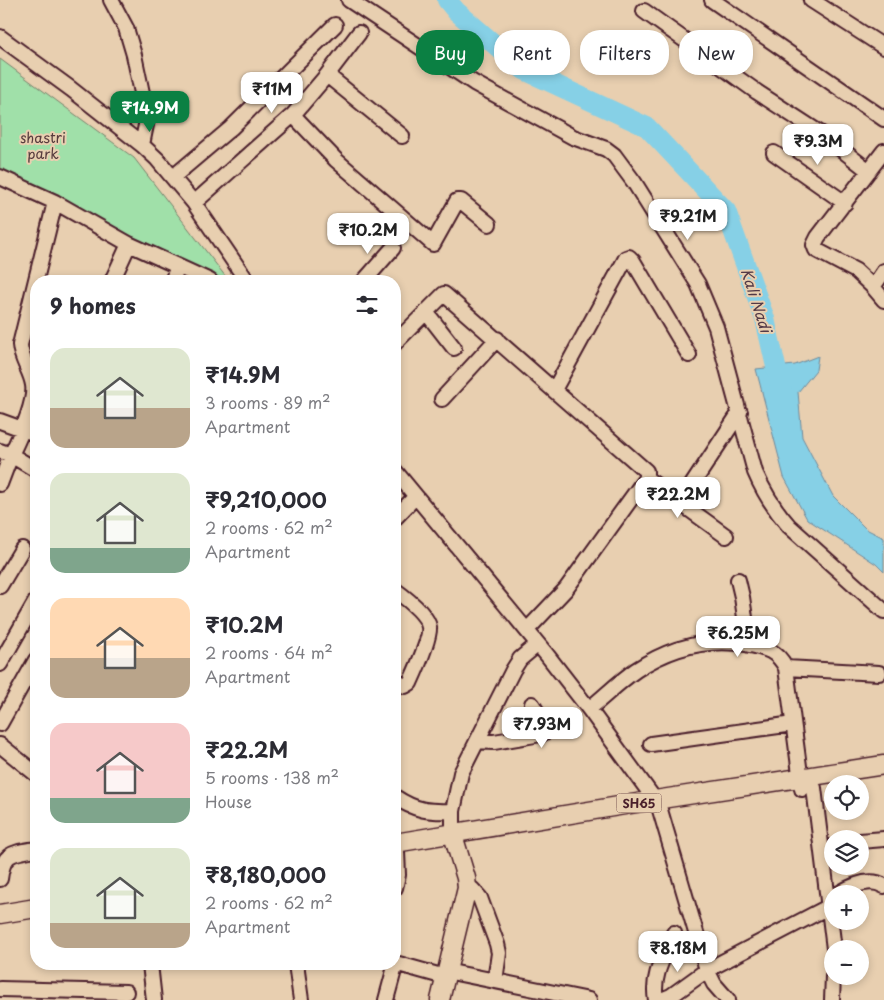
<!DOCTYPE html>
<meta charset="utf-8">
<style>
body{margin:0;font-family:"Playpen Sans",sans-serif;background:#f2f2f3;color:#2b2b33;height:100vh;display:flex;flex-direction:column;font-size:19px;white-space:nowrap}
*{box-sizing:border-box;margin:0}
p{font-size:16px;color:#7c7c81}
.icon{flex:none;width:28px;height:28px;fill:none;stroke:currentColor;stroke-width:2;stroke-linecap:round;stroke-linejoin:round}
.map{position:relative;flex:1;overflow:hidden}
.panel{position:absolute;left:30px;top:275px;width:371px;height:695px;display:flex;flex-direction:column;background:#fff;border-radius:20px;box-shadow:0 2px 8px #0003}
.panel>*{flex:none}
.top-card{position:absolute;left:416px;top:30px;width:392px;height:45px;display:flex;gap:10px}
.buttons{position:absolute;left:824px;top:775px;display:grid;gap:10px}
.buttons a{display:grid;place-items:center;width:45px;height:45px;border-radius:50%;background:#fff;box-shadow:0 2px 8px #0003;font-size:25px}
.price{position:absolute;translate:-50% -42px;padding:0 11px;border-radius:10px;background:#fff;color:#222;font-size:16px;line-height:32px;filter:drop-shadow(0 1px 2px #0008)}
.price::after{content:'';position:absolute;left:50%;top:30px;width:15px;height:11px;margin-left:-8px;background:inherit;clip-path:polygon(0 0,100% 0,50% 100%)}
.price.active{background:#0b8043;color:#fff}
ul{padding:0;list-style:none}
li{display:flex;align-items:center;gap:15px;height:125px;padding:0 20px}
li span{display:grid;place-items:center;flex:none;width:140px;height:100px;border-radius:15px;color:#555}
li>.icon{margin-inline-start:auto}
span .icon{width:60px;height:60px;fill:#fffc;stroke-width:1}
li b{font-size:21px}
h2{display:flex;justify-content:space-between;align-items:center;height:60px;padding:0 20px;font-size:21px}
.chip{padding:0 18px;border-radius:20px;background:#fff;box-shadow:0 2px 8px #0003;font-size:18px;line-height:45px}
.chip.active{background:#0b8043;color:#fff}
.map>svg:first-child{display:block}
.green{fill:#a0e0a9;stroke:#75806a}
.water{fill:#86d0e6;stroke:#6e899b}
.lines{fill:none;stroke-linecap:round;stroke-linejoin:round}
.river{stroke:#86d0e6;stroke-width:20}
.minor-casing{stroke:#4a1f2b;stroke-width:18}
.major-casing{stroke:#4a1f2b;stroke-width:21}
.minor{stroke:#e8cfb0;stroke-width:14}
.major{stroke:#e8cfb0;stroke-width:18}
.labels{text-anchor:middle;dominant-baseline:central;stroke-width:4;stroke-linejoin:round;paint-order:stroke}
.shield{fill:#e8cfb0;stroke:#795453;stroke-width:1}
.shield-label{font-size:12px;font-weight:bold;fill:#4a1f2b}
.park-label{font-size:14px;fill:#573c3e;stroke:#e8cfb0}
.water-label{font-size:15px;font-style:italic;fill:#533a47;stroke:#e8cfb0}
</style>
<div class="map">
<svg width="884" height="1000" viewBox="0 0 884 1000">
<rect width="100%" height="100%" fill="#e8cfb0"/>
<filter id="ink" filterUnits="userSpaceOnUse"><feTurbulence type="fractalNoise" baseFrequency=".02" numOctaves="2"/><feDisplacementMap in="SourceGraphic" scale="10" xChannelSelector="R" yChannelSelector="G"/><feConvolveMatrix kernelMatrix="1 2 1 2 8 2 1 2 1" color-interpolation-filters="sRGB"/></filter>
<g filter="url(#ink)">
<path class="green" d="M0,59L134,158L229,281H214L0,172Z"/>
<path class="water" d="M818,356L816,370L798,392L802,437L833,496L866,529L884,538V572L876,564L807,519L784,477L756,369L795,365Z"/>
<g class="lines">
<path class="river" d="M447,0L456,11L524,70L647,127L726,211L765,319L782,393"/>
<g class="minor-casing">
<path id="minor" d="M111,0L126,28L134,55L146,112V125L142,145
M349,0L474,83L573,137L606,149L614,155L634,182L698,284L716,327L755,472C764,493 774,509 789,526L884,611
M712,0L884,119
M811,0L884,47
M644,11L757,92L823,135L869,171
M0,37L71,89L142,145L157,159L194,203L247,281
M327,75L402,136
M293,115L336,160L433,244L457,201H461L489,224
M884,151L818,237L814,245L816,250L856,271L873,287L884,300
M774,153L845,203
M0,177L55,202L129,244L210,281
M173,177L231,128L335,25
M194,203L293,115L327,75L359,33
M112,281L129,244
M172,281L178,267
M364,281L393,248
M873,287L884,271
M426,312L454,348
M395,343L444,294L646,471V478L566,589L527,630
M554,390L626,258L629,257L633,261L689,355
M442,399L497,339
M0,421L36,434
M0,451L11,455C19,438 36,403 33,385C31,371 21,360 20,345L55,202
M395,471L547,655L589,709L655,800L660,810L707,970L714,984L728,1000
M646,478L726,536
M0,484L11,455L36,470
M680,503L740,412
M395,518L415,497
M738,580L742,597L749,645
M0,586L22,549
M395,590C406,598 427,614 429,627C431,637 415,672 410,683L405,686L395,681
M0,664L36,601
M786,668L879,673
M589,709C605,696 620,681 636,670C669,648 707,638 746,644C765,648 777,650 786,668L802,789
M0,724L36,660
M477,741L494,742L541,734L545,732V725L532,704
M651,744L793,724
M0,745L36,774
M814,788L834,949
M395,797C416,811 429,812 453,811
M453,835V811L461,773L513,670L520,659L538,644
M860,841L884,839
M0,879C3,852 13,853 36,849
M395,888L398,875L397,852
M467,888L472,889L480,898L497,944L499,953L495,981
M838,894C851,886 870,877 884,886
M395,963L445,977
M150,964L154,1000
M296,964L301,1000
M446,971L589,1000
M0,989L126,992
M386,1000L396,963
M656,1000C651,976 665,955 674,933
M661,1000L671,996L707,970L830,906
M832,1000L833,976"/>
</g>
<g class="major-casing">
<path id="major" d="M395,843L655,800L884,765
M0,914L36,908
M440,1000L467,888L466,878L453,835"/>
</g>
<use href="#minor" class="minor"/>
<use href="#major" class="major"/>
</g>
</g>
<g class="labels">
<rect class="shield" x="616.5" y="793.5" width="45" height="19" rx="4"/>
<g class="shield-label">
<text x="639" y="803">SH65</text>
</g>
<g class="park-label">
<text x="43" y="137">shastri<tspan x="43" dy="16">park</tspan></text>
</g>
<g class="water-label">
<text transform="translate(757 300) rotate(72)">Kali Nadi</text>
</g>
</g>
</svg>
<div class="buttons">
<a><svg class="icon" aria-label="locate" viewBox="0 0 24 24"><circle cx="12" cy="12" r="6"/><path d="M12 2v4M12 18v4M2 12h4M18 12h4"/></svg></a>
<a><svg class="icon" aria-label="layers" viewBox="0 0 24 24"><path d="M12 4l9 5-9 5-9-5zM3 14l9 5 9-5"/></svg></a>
<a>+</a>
<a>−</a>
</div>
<b class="price" style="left:272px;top:114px">₹11M</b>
<b class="price active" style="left:150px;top:133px">₹14.9M</b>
<b class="price" style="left:818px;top:166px">₹9.3M</b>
<b class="price" style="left:688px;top:241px">₹9.21M</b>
<b class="price" style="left:368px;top:255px">₹10.2M</b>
<b class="price" style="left:678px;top:519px">₹22.2M</b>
<b class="price" style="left:738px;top:658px">₹6.25M</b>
<b class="price" style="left:542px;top:749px">₹7.93M</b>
<b class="price" style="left:678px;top:973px">₹8.18M</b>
<div class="top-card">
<a class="chip active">Buy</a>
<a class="chip">Rent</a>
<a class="chip">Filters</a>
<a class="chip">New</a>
</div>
<section class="panel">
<h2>9 homes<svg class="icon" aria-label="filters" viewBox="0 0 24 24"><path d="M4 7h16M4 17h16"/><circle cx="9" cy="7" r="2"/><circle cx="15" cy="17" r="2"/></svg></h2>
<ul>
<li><span style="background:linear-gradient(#dfe7d0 60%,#b9a48a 0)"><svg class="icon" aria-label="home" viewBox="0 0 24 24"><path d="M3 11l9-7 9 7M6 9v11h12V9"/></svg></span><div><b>₹14.9M</b><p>3 rooms · 89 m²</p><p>Apartment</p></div></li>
<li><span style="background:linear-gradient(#dfe7d0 75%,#7fa58c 0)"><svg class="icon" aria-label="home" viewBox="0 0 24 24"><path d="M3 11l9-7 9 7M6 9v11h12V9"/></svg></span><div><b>₹9,210,000</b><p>2 rooms · 62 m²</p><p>Apartment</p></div></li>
<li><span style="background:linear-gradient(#ffd9b3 60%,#b9a48a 0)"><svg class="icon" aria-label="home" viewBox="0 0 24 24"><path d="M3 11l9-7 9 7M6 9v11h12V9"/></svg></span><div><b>₹10.2M</b><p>2 rooms · 64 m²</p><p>Apartment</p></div></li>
<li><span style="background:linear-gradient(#f6c9c9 75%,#7fa58c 0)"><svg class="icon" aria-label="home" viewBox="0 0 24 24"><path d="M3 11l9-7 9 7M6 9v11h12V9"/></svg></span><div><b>₹22.2M</b><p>5 rooms · 138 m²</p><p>House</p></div></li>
<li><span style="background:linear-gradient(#dfe7d0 75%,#b9a48a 0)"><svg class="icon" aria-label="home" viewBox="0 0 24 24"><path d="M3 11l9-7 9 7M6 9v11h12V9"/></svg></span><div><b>₹8,180,000</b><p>2 rooms · 62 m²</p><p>Apartment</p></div></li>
</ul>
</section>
</div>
